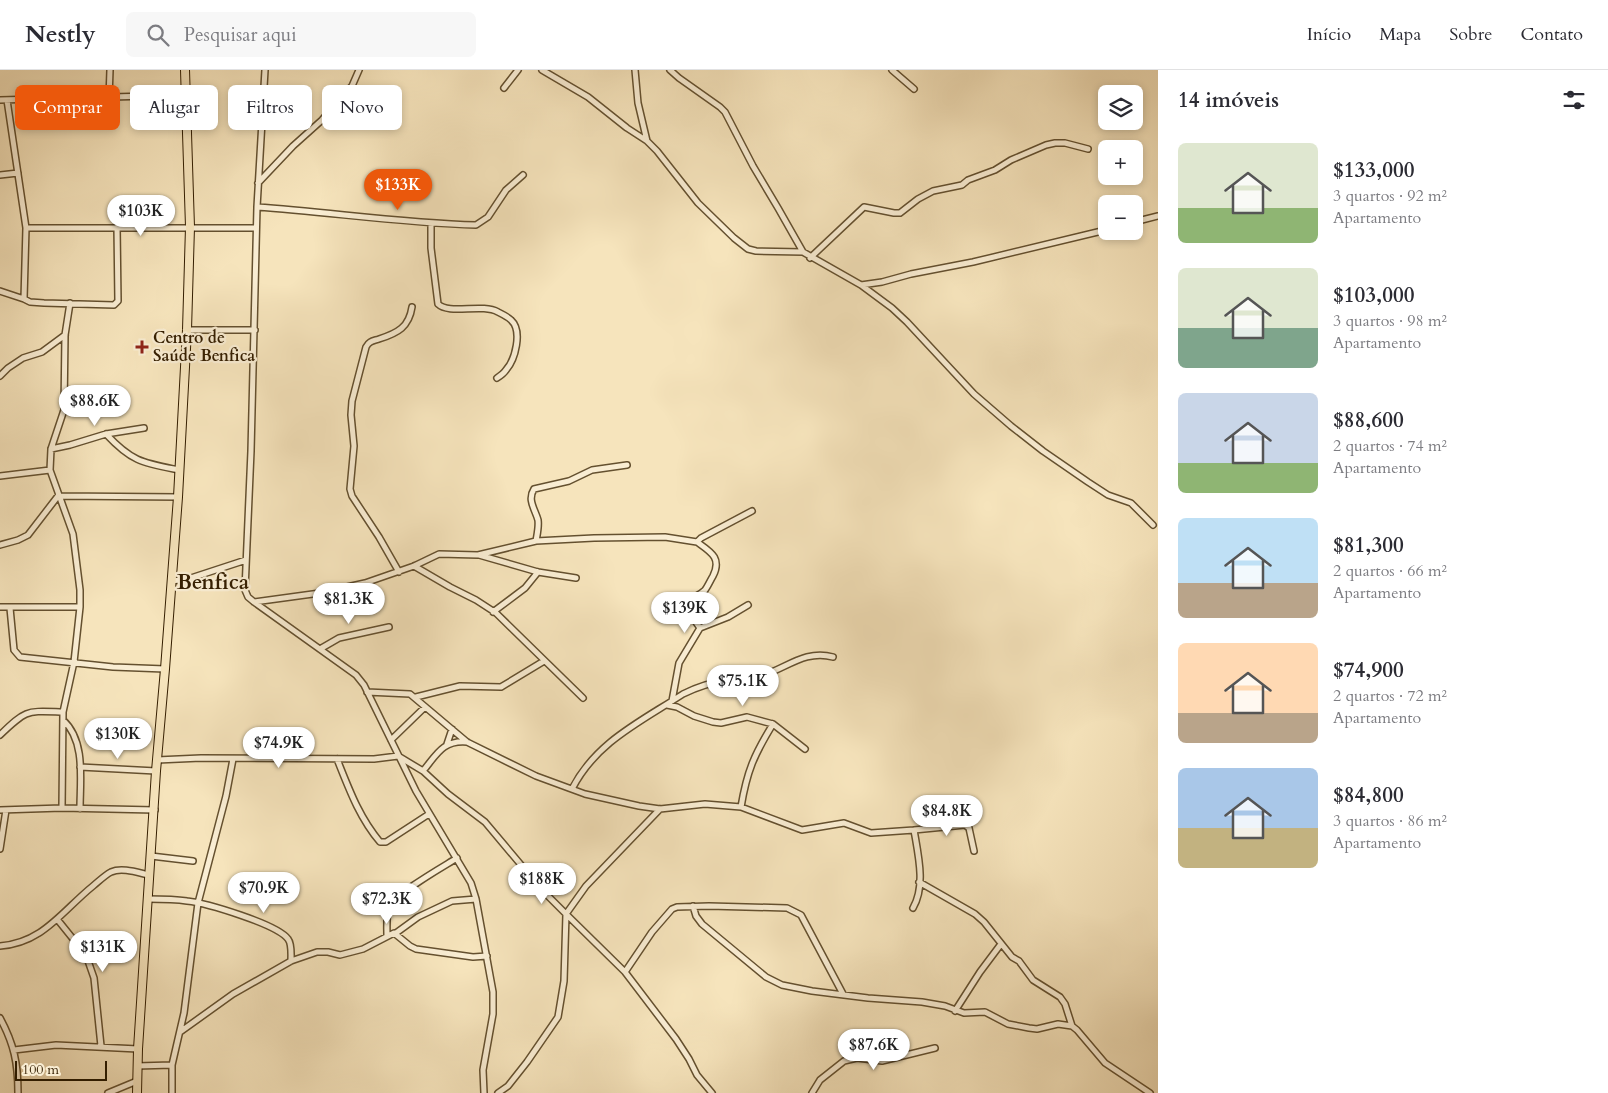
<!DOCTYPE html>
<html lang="pt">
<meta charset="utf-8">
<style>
body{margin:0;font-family:Cardo,serif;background:#f7f7f7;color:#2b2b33;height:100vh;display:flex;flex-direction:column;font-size:19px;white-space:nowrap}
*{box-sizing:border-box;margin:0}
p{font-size:16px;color:#7c7c81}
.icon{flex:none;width:28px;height:28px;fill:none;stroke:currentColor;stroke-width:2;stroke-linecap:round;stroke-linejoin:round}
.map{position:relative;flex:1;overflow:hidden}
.details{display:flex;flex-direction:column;background:#fff;width:450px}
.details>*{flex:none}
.banner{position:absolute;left:15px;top:15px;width:475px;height:45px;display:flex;gap:10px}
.buttons{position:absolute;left:1098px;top:15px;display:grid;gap:10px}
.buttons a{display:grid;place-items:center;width:45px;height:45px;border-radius:8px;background:#fff;box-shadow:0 2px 8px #0003;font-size:25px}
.scale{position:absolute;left:15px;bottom:12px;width:92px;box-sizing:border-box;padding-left:5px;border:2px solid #341e00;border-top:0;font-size:14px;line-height:18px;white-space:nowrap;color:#341e00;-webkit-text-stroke:4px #f9edd3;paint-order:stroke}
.price{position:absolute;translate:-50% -42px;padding:0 11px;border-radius:18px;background:#fff;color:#222;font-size:16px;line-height:32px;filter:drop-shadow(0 1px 2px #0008)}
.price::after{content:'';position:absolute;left:50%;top:30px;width:15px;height:11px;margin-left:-8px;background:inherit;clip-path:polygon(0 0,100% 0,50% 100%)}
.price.current{background:#ea580c;color:#fff}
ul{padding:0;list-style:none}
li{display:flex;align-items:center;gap:15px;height:125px;padding:0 20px}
li span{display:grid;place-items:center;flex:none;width:140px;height:100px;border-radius:8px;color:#555}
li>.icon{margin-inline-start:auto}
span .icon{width:60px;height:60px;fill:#fffc;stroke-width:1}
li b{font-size:21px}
h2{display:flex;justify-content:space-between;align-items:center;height:60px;padding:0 20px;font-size:21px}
.tag{padding:0 18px;border-radius:8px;background:#fff;box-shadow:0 2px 8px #0003;font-size:18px;line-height:45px}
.tag.current{background:#ea580c;color:#fff}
header{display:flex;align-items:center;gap:30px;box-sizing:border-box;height:70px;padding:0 25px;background:#fff;border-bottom:1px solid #e1e1e2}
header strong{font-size:24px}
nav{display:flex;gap:28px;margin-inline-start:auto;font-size:18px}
.search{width:350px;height:45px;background:#f7f7f7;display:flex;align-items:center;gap:12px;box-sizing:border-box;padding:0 18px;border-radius:8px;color:#7c7c81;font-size:19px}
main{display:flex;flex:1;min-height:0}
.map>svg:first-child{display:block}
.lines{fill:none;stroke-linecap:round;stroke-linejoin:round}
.street-casing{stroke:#64502f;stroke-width:8}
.primary-casing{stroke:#341e00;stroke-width:10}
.street{stroke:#f9edd3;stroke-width:5}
.primary{stroke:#f6e4bc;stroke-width:8}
.poi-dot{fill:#8f2418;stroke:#f9edd3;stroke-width:2}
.labels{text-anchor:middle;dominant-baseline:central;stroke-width:4.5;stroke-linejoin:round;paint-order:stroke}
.poi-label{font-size:16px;font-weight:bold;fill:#341e00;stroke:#f9edd3;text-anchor:start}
.district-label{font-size:21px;font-weight:bold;fill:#341e00;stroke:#f9edd3}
</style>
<header>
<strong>Nestly</strong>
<div class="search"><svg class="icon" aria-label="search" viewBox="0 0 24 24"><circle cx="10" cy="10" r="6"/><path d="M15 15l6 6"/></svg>Pesquisar aqui</div>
<nav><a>Início</a><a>Mapa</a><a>Sobre</a><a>Contato</a></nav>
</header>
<main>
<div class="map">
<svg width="1158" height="1023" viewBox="0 0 1158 1023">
<rect width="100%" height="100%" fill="#f6e4bc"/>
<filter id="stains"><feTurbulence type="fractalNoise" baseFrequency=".004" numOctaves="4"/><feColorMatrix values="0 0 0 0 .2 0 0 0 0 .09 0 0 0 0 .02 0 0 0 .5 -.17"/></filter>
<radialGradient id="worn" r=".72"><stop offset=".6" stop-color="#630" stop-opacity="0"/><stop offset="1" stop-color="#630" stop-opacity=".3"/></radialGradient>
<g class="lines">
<g class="street-casing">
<path id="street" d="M265,0L257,137L251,381L245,520L248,527L254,532L356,605L364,615L416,721L471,813L476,829L493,922V944L483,1000L484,1023
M542,0L588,27L627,58L647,71
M635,0L638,33L647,71L657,81L698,133L734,168L748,179L756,181L803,182
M670,0L679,8L720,37L725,42L753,96L778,138L803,182L861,215L882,212L911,204L973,192L1106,160
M892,0L914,19
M504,18L518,0
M109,28L110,0
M0,30L186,25
M7,30L26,158L24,229L30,232L44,233L114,235L118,231L117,157
M0,105L18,103
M258,113L293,76L322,50L352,16L359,0
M257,137C330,142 402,153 476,155L488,147L506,120L523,105
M1134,152L1158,146
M431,154V178L438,234C449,245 482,233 498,242C502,244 508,247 511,250C523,261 515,290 506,300C504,303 500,306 497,308
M26,158H256
M810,188L864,137L894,143H900L918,129L933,121L962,115L968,110L995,100L1011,90L1046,75L1055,73H1065L1088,79
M861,215L892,238L907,252L974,324L1011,356L1043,381L1088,412L1108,425L1131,433L1153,455
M0,221L24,229
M187,260H255
M0,306L8,298L23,288L42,282L65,265
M106,364C132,392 143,393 179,400
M51,379L70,375L106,364L144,358
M0,406L50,400
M536,471C537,465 539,457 538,450C535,439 527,430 534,419L569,411L592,400L627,395
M697,472C711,482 722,488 713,506C710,511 708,516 705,520C698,527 688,527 686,538L700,558
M0,475L18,470L28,465L58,426L178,427
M479,485L538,502L576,508
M414,496L450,517L476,530L496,543L583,628
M399,502L379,467L352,426L350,419L354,376L351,345L352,331L366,277C369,271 373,271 379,269C398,263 409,257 412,237
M171,511L188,509L246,490
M254,532L320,523L365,513L414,496L439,484L478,485L536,471L594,468L665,467L697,472L701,468L752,441
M0,537H80
M10,538L14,580L20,587L113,597L165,599
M493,542L525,518L538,502
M320,579L339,568L389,557
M367,622L410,624L467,672L536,706L585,724L639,736L660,739L705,734L741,737L802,760L844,753L871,763L914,760C918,784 926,816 913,838
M416,627L460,616L501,617L544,591
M672,631L679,593L700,558L728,547L748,535
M667,635L677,637L694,646L713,652L721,653L747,647L773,654L805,679
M63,650C86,671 80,710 80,739
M0,665C27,639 26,641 63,642
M391,670L425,637
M447,674L452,659
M337,689C349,719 359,747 380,772H386L429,744
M157,690L201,688L374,689L398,686L423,701L448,724L485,752L543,821L566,844L564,911L558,947L527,992L508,1016L498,1023
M80,697L156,701
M423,701C437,684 443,670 467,672
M572,719C596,672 640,652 683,624C697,617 713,612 728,610C736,609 744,610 752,608C781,604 802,578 833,587
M741,737C747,701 754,685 773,654
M62,738L63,642L74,592L80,537V520L73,464L50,400L51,379L64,340L65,265L70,233
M660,739L586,816L566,844L625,902L676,969L689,989L697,1005L712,1023
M0,740L62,738L155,740
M914,760L965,755L969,758L974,781
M0,779L6,740
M151,786L193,791
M919,812L975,844L984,852L1012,887L1019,891L1033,910L1060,927L1065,934L1072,956
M148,829C161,829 174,829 187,831C206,833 277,854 288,869C292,874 291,884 291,891
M693,836L696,846L702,854L766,907L782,915L812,921L868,928L922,932L945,936L964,943L985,942L1008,954L1029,958L1037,959L1058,954L1072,956L1077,960L1105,993L1150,1023
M57,849L86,885L94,908L101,976
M396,863L418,847L452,831L476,829
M387,866C387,857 386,846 389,838C396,823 441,798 457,788
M0,876C43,873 62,841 93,816C98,812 105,805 111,802C122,797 139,803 149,805
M625,902L652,862L672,839L677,837L709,836L787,838L801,845L843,924
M955,941L980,902L1001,874
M0,948C14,974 18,993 18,1023
M180,962L233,924L291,891L317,882H328L340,885L363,879L394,863L410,876L416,879L473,887L487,886
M14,980L56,975L138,979
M137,996L172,995L184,943L198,833L226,726L233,689
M108,1023L137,1011
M172,1023V995
M812,1023L820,1010L844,991L857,988L882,991L935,978"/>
</g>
<g class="primary-casing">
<path id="primary" d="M137,1023L138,979L156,701L165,599L178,427L187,260L190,157L185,0"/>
</g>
<use href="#street" class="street"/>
<use href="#primary" class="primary"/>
</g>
<path class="poi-dot" d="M139.5 269.5h5v5h5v5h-5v5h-5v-5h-5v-5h5z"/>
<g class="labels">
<g class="poi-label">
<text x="153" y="268">Centro de<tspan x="153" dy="18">Saúde Benfica</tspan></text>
</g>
<g class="district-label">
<text x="213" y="512">Benfica</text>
</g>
</g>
<rect width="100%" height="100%" filter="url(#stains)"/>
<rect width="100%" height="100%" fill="url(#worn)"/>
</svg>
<div class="buttons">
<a><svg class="icon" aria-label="layers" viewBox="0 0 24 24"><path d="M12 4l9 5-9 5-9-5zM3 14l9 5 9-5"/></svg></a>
<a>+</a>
<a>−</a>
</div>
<div class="scale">100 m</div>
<b class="price current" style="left:398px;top:141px">$133K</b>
<b class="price" style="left:141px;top:167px">$103K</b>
<b class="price" style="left:95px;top:357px">$88.6K</b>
<b class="price" style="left:349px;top:555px">$81.3K</b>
<b class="price" style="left:685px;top:564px">$139K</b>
<b class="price" style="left:743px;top:637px">$75.1K</b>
<b class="price" style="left:118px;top:690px">$130K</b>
<b class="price" style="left:279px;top:699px">$74.9K</b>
<b class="price" style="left:947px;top:767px">$84.8K</b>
<b class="price" style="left:542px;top:835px">$188K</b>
<b class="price" style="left:264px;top:844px">$70.9K</b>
<b class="price" style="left:387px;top:855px">$72.3K</b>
<b class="price" style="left:103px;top:903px">$131K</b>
<b class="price" style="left:874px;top:1001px">$87.6K</b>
<div class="banner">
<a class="tag current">Comprar</a>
<a class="tag">Alugar</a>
<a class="tag">Filtros</a>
<a class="tag">Novo</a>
</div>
</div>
<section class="details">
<h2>14 imóveis<svg class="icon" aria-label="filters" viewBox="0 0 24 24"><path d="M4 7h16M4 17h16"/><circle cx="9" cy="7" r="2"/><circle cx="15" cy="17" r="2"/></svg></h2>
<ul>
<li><span style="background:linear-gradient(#dfe7d0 65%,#8fb573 0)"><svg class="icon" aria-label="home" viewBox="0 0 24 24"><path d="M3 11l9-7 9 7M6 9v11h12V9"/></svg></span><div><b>$133,000</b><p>3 quartos · 92 m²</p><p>Apartamento</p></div></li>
<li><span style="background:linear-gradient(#dfe7d0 60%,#7fa58c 0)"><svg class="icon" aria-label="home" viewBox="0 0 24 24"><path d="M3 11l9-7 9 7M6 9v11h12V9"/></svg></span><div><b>$103,000</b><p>3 quartos · 98 m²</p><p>Apartamento</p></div></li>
<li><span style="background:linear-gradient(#c9d6e8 70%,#8fb573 0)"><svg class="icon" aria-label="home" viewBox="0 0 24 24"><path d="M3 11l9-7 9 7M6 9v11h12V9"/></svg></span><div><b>$88,600</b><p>2 quartos · 74 m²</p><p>Apartamento</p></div></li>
<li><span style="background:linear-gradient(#bfe0f5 65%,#b9a48a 0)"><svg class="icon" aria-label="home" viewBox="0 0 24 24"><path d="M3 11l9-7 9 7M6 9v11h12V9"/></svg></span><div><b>$81,300</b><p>2 quartos · 66 m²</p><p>Apartamento</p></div></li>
<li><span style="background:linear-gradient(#ffd9b3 70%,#b9a48a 0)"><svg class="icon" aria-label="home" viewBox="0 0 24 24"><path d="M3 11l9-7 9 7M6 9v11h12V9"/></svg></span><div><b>$74,900</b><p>2 quartos · 72 m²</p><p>Apartamento</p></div></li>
<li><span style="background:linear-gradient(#a9c7e8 60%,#c2b280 0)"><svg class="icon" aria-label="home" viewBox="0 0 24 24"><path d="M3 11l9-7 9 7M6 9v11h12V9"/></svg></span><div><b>$84,800</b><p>3 quartos · 86 m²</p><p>Apartamento</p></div></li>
</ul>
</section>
</main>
